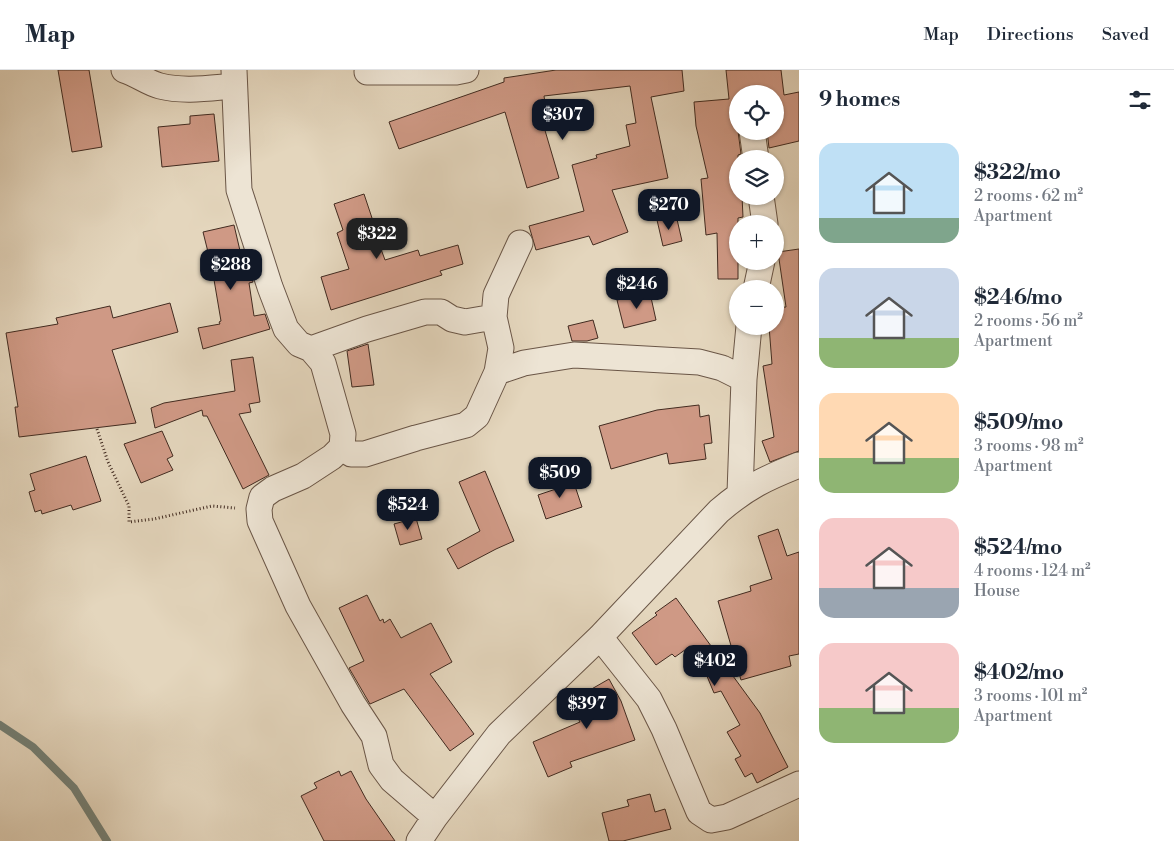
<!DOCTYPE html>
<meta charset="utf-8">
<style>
body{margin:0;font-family:"Libre Bodoni",serif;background:#f6f6f7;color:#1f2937;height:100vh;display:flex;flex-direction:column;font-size:19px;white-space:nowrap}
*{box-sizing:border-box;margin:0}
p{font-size:16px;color:#747a83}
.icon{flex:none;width:28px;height:28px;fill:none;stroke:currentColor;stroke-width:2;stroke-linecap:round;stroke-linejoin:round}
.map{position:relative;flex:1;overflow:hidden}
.panel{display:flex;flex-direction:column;background:#fff;width:375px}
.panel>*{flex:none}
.tools{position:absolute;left:729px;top:15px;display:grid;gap:10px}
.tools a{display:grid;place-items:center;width:55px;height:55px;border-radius:50%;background:#fff;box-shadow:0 1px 4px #0004;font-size:25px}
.price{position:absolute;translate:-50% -42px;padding:0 11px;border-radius:10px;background:#111827;color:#fff;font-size:16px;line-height:32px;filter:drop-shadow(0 1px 2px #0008)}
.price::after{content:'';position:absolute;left:50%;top:30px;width:15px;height:11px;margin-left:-8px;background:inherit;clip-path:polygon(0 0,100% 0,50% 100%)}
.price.active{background:#222;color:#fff}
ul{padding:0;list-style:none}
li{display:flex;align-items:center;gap:15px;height:125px;padding:0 20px}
li span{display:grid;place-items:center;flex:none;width:140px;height:100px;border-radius:15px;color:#555}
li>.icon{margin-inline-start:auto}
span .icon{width:60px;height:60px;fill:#fffc;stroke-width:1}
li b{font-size:21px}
h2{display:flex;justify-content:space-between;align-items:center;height:60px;padding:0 20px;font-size:21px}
header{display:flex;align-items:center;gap:30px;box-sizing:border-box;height:70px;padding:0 25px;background:#fff;border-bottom:1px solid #e0e1e3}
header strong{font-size:24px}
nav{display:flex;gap:28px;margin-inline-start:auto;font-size:18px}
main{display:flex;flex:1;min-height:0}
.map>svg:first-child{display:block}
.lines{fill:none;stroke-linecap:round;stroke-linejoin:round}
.stream{stroke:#748076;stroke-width:8}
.building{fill:#cf9985;stroke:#422b20}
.street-casing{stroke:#6a5647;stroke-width:27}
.path{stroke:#422b20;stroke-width:3;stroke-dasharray:1 2.5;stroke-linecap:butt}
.street{stroke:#ede4d4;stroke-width:25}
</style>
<header>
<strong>Map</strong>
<nav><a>Map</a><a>Directions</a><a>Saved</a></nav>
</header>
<main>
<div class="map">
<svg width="799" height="771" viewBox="0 0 799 771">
<rect width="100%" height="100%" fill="#e4d6bd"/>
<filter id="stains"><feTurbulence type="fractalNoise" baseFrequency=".004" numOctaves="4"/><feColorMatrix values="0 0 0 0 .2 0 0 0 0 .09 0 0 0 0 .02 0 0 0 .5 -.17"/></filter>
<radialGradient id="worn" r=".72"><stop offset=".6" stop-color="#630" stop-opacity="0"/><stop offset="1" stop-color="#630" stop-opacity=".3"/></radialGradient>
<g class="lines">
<path class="stream" d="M0,655L33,677L74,718L107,771"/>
</g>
<path class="building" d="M58,0H89L102,77L72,82Z
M556,0H682L684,21L651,27L668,108L612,120L628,162L593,175L589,166L536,180L529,156L584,141L572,95L597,88L596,85L630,76L626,55L636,53L630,16L544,26L546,39L539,40L559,108L527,118L505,42L399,79L389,52L504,12V8Z
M726,0H781L784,25L799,22V71L769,78L767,61H775V24H738V61L741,84L738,85V126H742L743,147L738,148V209H718L717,163L706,165L701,109L708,108L696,56L694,32L729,29Z
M214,44L219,91L162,97L158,57L190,54V46Z
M364,124L372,148L370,149L385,190L418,180L420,186L458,175L463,194L440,201L442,205L331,240L321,207L349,199L337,163L343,160L334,134Z
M676,145L682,171L663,176L657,150Z
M234,155L241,185H245L253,212L249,213L254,246L265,244L270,259L203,279L198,258L220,254L219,252L221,251L212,198L203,162Z
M799,179V381L770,392L762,371L774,367L763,296L772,294L769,256H775V238L786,237L778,182Z
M650,223L656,250L624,258L617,230Z
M170,233L178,262L112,280L136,353L19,367L15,337H18L6,263L58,254L56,248L110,236L113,248Z
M593,250L598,268L587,271H572L568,256Z
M368,274L374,315L352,317L347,281Z
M253,287L260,332L249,334L251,342L239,344L269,405L243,419L207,346H203L202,340L155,358L151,338L164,333L235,321L231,290Z
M699,335L700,347L709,345L712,373L704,374L706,389L669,394L667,383L611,399L599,356L657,340Z
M162,361L173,386L167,389L173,400L141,413L124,374Z
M86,386L101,431L73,440L71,435L42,444L41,440L35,442L29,422L35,420L30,404Z
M485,401L514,471L496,479L458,499L447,479L480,461L459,412Z
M572,407L582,437L546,449L538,425L556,419L554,413Z
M416,448L422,469L400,475L394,454Z
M778,459L787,486L799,482V584L789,586L791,596L741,610L718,531L751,521L750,516L772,509L758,466Z
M367,525L380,551L383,549L384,553L390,549L401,568L431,553L452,592L430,604L474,664L450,681L404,619L370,634L349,598L364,591L339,538Z
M676,528L760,643L788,697L757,713L752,703L745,707L735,689L741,686L727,662L740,655L721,621L714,623L704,599L699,601L689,577L675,587L672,584L656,595L632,563L657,545L655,543Z
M609,609L621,631L635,670L570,692L572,697L548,707L533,672L580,652L569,632Z
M339,701L341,706L351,701L366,729L395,771H324L301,726L317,718L314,713Z
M650,724L655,742L665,739L671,759L623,771H609L602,743L629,736L627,730Z"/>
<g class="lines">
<g class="street-casing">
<path id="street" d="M124,0C137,4 148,13 160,16C184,22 209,18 234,16
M234,0L239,120L270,217L286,259L299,274L311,279L323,293L343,364L342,377L332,387L303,406L273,419L262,427L259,439L260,451L298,536L353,634L374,666L381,695L392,710L435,747
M367,2H456L466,0
M752,61L756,89
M761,126L765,154
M756,219L762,191
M311,279L367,259L425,242H441L452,249L465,252L494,247
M497,302L524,293L574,285L699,292L722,298L744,309
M342,377L351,384H365L416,368L466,355L477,346L497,302L501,278L494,247L496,225L520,173
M740,423L744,309L749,256
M600,567L649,629L664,659L699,742L711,750L727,747L799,714
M419,771L435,747L499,664L600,567L719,441C747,417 766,408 799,395"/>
</g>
<path class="path" d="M97,359L108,392L129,436V452L154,449L212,436L235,438"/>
<use href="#street" class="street"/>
</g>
<rect width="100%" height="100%" filter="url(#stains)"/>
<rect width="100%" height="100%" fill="url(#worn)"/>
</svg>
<div class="tools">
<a><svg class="icon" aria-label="locate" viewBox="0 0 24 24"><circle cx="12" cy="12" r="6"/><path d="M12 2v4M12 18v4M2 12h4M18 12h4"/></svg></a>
<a><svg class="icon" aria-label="layers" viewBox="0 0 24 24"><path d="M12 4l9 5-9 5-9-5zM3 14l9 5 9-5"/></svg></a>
<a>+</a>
<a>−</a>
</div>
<b class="price" style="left:563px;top:71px">$307</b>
<b class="price" style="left:669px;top:161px">$270</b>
<b class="price active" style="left:377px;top:190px">$322</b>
<b class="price" style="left:231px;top:221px">$288</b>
<b class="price" style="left:637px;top:240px">$246</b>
<b class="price" style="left:560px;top:429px">$509</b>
<b class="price" style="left:408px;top:461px">$524</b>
<b class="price" style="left:715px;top:617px">$402</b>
<b class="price" style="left:587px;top:660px">$397</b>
</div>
<section class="panel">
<h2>9 homes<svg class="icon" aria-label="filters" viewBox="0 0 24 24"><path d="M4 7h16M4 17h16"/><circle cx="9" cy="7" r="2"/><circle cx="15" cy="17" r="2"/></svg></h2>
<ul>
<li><span style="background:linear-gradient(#bfe0f5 75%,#7fa58c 0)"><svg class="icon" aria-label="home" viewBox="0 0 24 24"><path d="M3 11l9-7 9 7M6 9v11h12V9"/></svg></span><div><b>$322/mo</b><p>2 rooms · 62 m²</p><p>Apartment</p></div></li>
<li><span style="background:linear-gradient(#c9d6e8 70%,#8fb573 0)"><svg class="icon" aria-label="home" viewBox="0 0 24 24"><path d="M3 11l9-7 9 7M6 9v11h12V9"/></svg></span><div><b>$246/mo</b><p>2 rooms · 56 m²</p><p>Apartment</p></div></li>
<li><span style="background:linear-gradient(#ffd9b3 65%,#8fb573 0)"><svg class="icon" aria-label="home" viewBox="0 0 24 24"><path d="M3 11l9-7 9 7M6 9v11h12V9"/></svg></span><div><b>$509/mo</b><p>3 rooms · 98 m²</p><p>Apartment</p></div></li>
<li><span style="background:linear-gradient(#f6c9c9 70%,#9aa5b1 0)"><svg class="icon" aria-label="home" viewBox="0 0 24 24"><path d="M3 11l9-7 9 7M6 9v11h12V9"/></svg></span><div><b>$524/mo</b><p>4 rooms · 124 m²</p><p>House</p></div></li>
<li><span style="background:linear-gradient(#f6c9c9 65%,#8fb573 0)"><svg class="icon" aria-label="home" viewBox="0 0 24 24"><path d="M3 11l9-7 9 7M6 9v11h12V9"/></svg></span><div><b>$402/mo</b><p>3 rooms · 101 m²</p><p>Apartment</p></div></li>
</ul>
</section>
</main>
